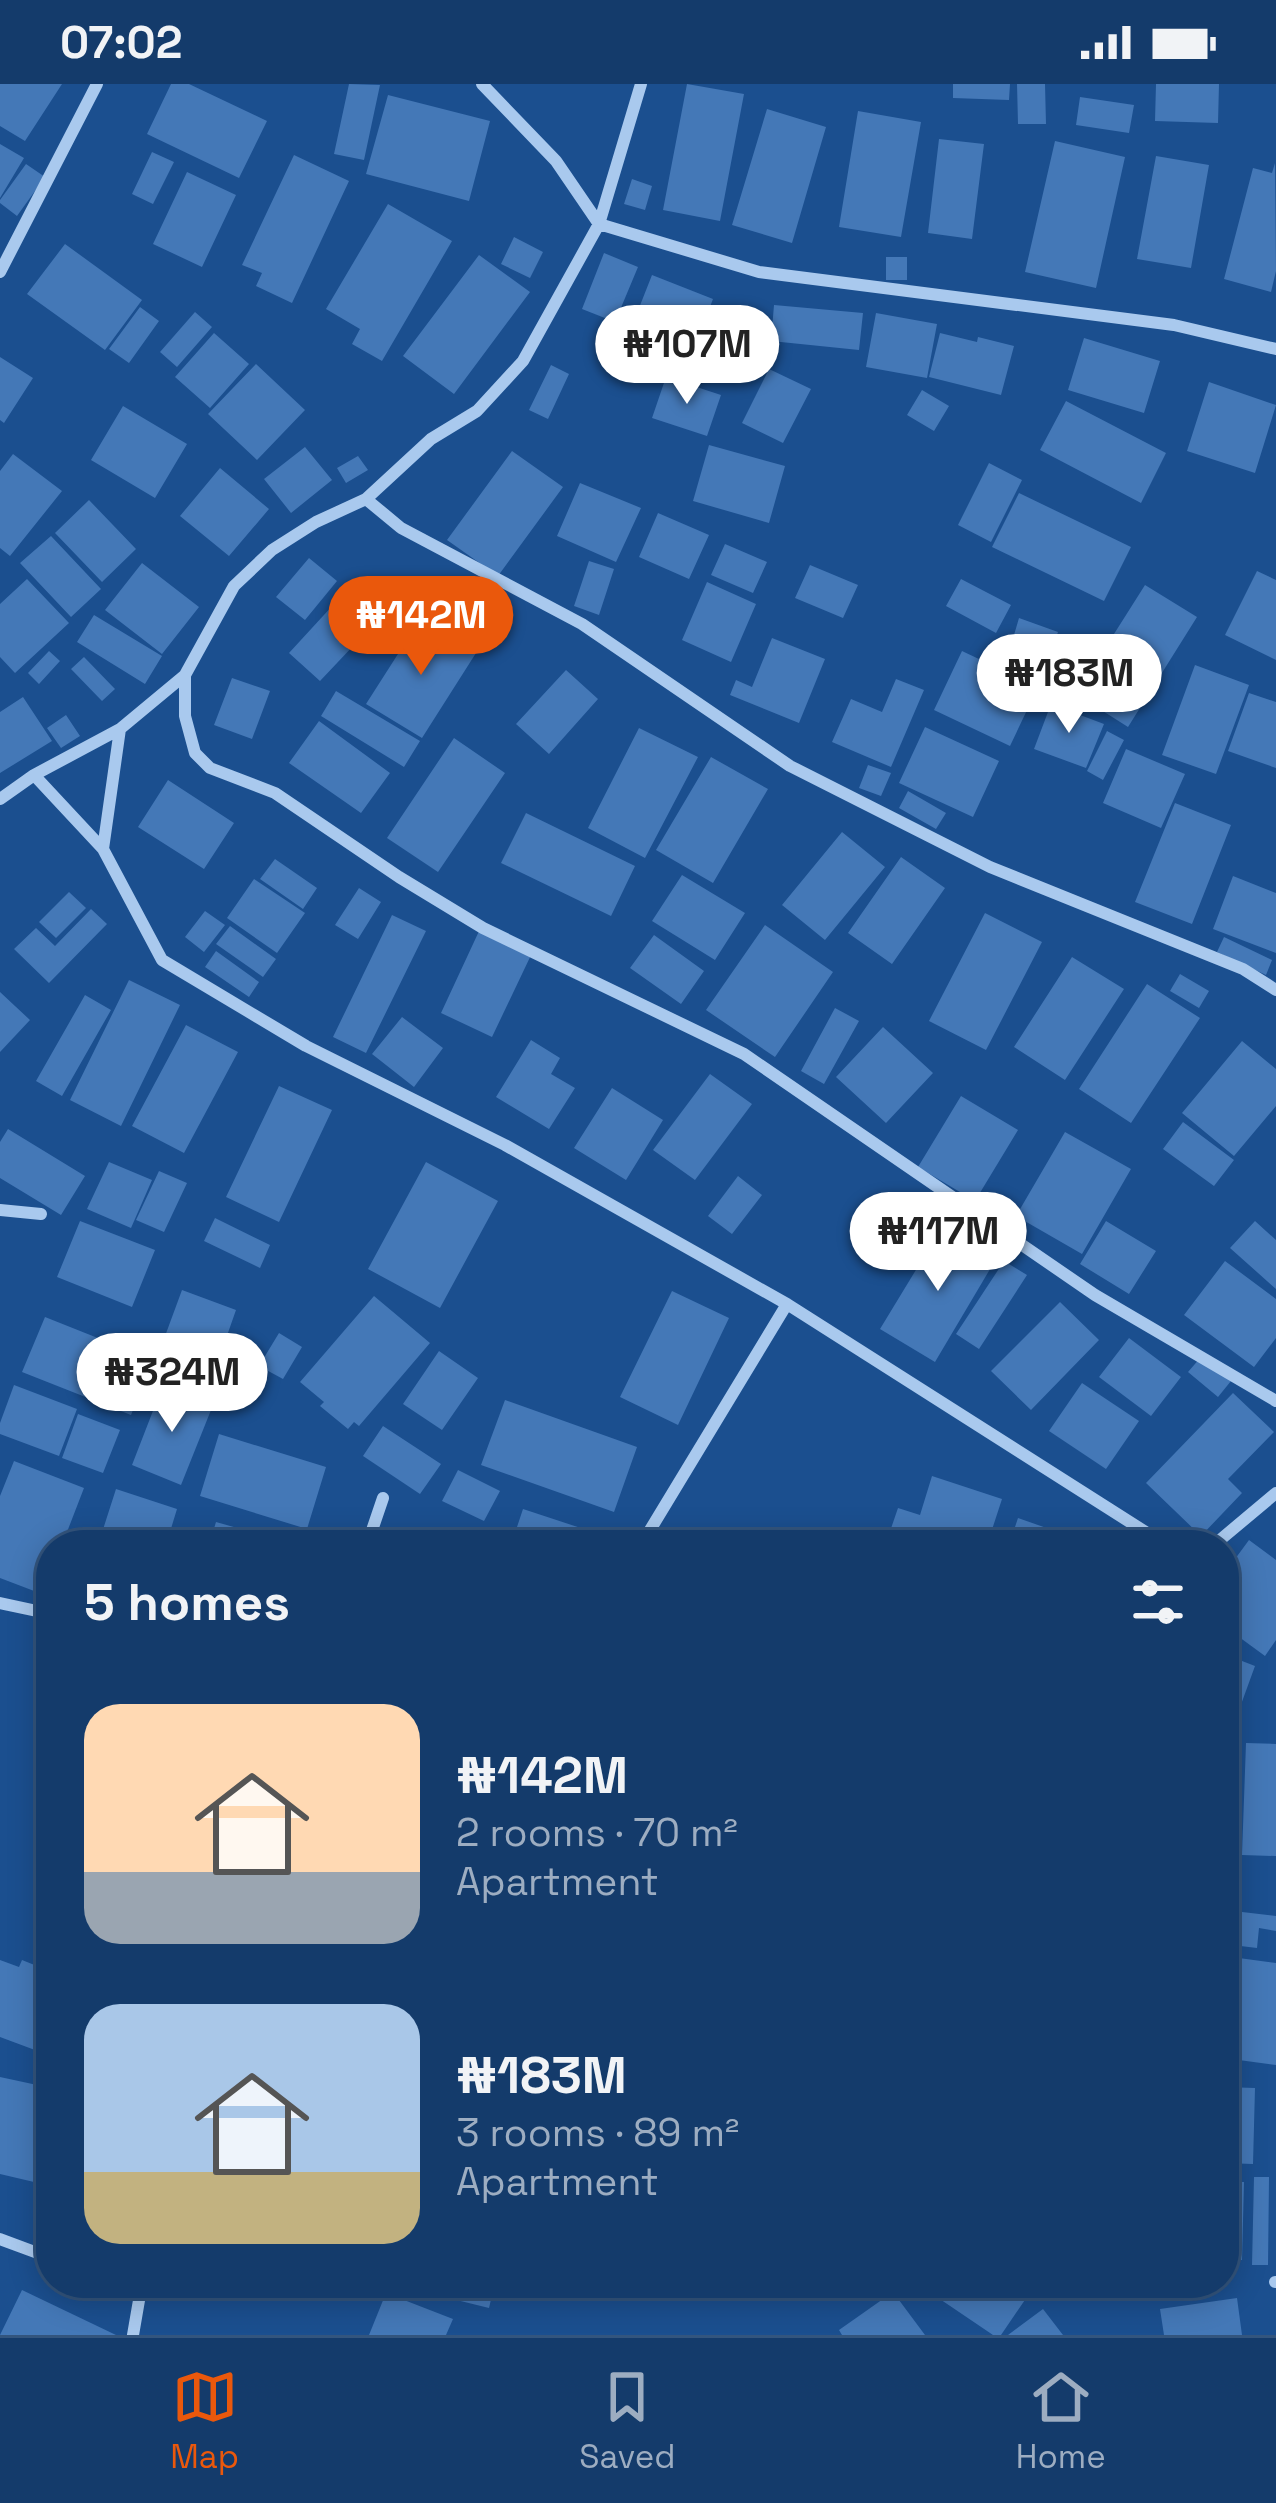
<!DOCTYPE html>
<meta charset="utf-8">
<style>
body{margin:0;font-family:"Space Grotesk",sans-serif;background:#1d4271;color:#f1f3f6;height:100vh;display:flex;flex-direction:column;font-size:45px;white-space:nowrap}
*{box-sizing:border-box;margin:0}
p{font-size:39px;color:#9dadc1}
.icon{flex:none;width:66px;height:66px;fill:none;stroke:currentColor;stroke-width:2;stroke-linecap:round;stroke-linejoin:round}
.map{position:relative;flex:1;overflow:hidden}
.side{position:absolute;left:36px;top:1446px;width:1203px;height:768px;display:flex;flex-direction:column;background:#143b6b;border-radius:48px;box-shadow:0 6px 30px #0003,0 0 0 3px #33557e}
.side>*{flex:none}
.price{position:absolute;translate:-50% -102px;padding:0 27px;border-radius:42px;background:#fff;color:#222;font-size:39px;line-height:78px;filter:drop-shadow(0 3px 6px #0008)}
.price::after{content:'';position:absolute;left:50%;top:72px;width:36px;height:27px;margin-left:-18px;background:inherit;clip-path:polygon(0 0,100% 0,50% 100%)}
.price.active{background:#ea580c;color:#fff}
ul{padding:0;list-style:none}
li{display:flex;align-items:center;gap:36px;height:300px;padding:0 48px}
li span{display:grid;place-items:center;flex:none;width:336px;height:240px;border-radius:36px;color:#555}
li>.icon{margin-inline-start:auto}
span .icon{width:144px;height:144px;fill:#fffc;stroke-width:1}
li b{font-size:51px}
h2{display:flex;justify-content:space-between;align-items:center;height:144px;padding:0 48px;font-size:51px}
.status{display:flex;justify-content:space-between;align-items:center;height:84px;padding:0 60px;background:#143b6b;direction:ltr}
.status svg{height:33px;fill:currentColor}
.dock{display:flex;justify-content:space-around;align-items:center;height:168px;border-top:3px solid #33557e;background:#143b6b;font-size:33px;color:#9dadc1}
.dock a{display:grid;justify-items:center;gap:6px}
.dock .active{color:#ea580c}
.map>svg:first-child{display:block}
.building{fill:#4478b7}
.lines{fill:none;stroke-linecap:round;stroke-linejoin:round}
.minor{stroke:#a9c9ee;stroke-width:12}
</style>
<div class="status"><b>07:02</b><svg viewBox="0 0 49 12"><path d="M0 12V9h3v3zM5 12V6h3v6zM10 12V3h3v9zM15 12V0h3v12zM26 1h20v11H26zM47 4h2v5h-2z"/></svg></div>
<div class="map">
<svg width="1276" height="2251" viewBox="0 0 1276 2251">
<rect width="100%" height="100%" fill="#1b4f8f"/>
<path class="building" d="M0,0H62L25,57L0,42Z
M171,0H189L267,37L239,94L147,50Z
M349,0L380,1L364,76L334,70Z
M687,0L744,10L720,137L663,126Z
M953,0H1010L1009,16L953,14Z
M1017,0H1045L1046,40H1018Z
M1156,0H1219L1218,39L1155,37Z
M388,11L490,37L469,117L366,90Z
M1080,13L1134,21L1129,49L1076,41Z
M767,25L826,43L792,159L732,141Z
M858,27L921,38L901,153L839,143Z
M939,55L984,60L972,155L928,149Z
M1055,57L1125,73L1096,204L1025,188Z
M0,60L24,74L0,114Z
M152,68L174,78L153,120L132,110Z
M294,71L349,97L292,219L256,202L262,189L242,181Z
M1156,72L1209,81L1191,184L1137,175Z
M1275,79L1276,187L1271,208L1224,195L1253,84L1272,89Z
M26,80L45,93L17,132L0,119V116Z
M187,88L236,111L202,183L153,160Z
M632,95L652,102L645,126L624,120Z
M388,120L452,157L382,277L352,260L360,245L326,225Z
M514,153L543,168L530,194L501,180Z
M65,160L142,216L105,266L27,210Z
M604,169L638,183L615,238L582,225Z
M479,171L530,208L454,310L403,272Z
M886,173H907V196H886Z
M652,191L713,215L688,280L626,257Z
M774,221L863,229L859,266L771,257Z
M140,223L159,237L129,279L109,265Z
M195,228L212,243L177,283L160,268Z
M876,229L937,240L927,294L866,283Z
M214,249L249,280L210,324L175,293Z
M940,249L977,258L978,253L1014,262L1001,311L929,293Z
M1084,254L1160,277L1144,329L1068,306Z
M0,273L33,294L4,339L0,336Z
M256,280L305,326L257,376L208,330Z
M551,281L569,290L548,335L529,326Z
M769,285L811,305L783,359L742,339Z
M666,293L721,311L707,352L652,334Z
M1209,298L1276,321L1255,389L1187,367Z
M922,306L949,322L934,347L907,331Z
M1066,317L1166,369L1141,419L1040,366Z
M123,322L187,360L155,414L91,376Z
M709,361L785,382L769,439L693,417Z
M305,363L332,396L291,429L264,395Z
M512,367L563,403L498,492L447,456Z
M13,370L62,407L10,472L0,464V387Z
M358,372L368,386L346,399L337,384Z
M989,379L1022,396L991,458L958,441Z
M220,384L269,425L229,472L180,432Z
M580,399L641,424L616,478L557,452Z
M1019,409L1131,463L1104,517L992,463Z
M89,416L136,465L102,498L55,449Z
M658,429L709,451L689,495L639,473Z
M51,452L101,505L71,533L20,479Z
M725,460L767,478L753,509L711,491Z
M309,474L337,497L305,536L276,513Z
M589,477L614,485L599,531L574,522Z
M142,479L199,523L162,570L105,526Z
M810,481L858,501L843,534L795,514Z
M1257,487L1276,496V576L1225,551Z
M27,495L69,539L15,589L0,573V520Z
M357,495L389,524L320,597L289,569Z
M961,495L1011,521L996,549L946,522Z
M707,498L756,520L731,578L682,556Z
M1145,501L1197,533L1128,643L1076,610Z
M94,531L162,572L145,600L77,558Z
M421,534L476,569L422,654L366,620Z
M1019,534L1058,548L1052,565L1014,551Z
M772,554L825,575L799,639L730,611L736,596L752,603Z
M49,567L60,577L39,600L28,589Z
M962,567L1038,603L1010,662L934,626Z
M84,573L115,605L102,617L71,585Z
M1195,581L1249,601L1216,690L1162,671Z
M566,586L598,615L549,670L516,640Z
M232,594L270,607L252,655L214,641Z
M896,595L924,606L891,683L832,658L851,615L882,628Z
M336,607L420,657L404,683L321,632Z
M1249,609L1276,618V684L1228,667Z
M23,613L52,657L0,689V628Z
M1051,620L1104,640L1086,684L1034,665Z
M66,631L80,652L61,664L47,644Z
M319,637L390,689L361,729L289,679Z
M925,643L999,677L973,733L899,699Z
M639,644L698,673L645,774L588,744Z
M1107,647L1124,656L1103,696L1087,687Z
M454,654L505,689L438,788L387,754Z
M1126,665L1185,690L1161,744L1103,719Z
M711,673L768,705L713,799L656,766Z
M868,681L891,689L881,712L859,704Z
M168,696L234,739L204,785L138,743Z
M908,707L946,729L936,745L899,724Z
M1175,719L1231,741L1192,840L1135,818Z
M526,729L635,782L611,832L501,779Z
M842,748L885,783L825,856L782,821Z
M901,773L945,804L892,880L848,849Z
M275,775L317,804L303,825L260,795Z
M682,791L745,829L715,876L652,837Z
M1233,792L1276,809V869L1213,845Z
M254,795L305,829L277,869L227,834Z
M359,804L381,818L358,855L335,841Z
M69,808L86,824L56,854L39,838Z
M91,825L107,840L49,899L14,865L36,844L55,862Z
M205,827L225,841L204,868L185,853Z
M985,829L1042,858L986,966L929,937Z
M392,831L426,847L366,969L333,953Z
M765,841L833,888L775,973L706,926Z
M230,842L276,875L263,893L216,860Z
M480,845L532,869L492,953L441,929Z
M654,851L704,887L681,920L630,884Z
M1224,853L1272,876L1266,891L1217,868Z
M216,867L259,898L249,913L205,883Z
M1072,873L1124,905L1065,996L1014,963Z
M1180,890L1209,907L1199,924L1170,907Z
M129,896L180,921L121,1042L70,1016Z
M1147,900L1200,934L1131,1039L1079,1005Z
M0,908L30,936L0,968Z
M85,911L111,926L62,1012L36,997Z
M835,924L859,937L824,1000L801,987Z
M402,933L443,964L414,1003L372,970Z
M186,941L238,968L184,1069L132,1042Z
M883,943L933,989L886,1039L836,993Z
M531,956L560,974L551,990L575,1004L549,1045L496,1013Z
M1242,957L1276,985V1022L1234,1072L1182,1029Z
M710,990L752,1020L695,1096L653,1066Z
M279,1002L332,1026L279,1138L226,1113Z
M612,1004L663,1036L626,1096L574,1064Z
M961,1012L1018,1046L975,1117L918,1083Z
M1183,1038L1234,1076L1214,1102L1163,1065Z
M8,1045L85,1092L61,1131L0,1094V1058Z
M1065,1048L1131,1085L1082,1170L1016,1132Z
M109,1078L152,1096L131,1144L87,1125Z
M426,1078L498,1117L440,1224L368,1185Z
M159,1087L187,1099L164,1148L136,1136Z
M738,1092L762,1111L732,1150L708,1132Z
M215,1134L270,1161L260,1184L204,1157Z
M80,1137L155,1166L132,1223L57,1193Z
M1106,1137L1156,1167L1129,1210L1080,1180Z
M1255,1137L1276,1156V1205L1230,1164Z
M942,1143L996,1175L935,1278L880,1245Z
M1004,1177L1027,1191L979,1265L956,1250Z
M1225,1177L1276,1215V1254L1254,1283L1184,1231Z
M182,1206L236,1226L216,1283L161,1263Z
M672,1207L729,1234L678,1341L620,1313Z
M374,1212L430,1259L359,1342L354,1338L348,1345L320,1322L324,1318L300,1298Z
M1060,1218L1099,1256L1031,1326L991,1287Z
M45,1233L153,1276L131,1331L22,1288Z
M279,1249L302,1263L283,1295L259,1282Z
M1129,1254L1181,1293L1151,1332L1099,1293Z
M439,1267L478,1294L442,1346L403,1320Z
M1201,1273L1231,1297L1218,1313L1188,1288Z
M1082,1299L1139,1337L1106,1385L1049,1347Z
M14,1301L77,1325L59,1372L0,1350V1339Z
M163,1301L213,1321L181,1401L132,1381Z
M1233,1309L1274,1348L1228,1395L1242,1409L1201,1452L1146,1399Z
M505,1316L637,1363L614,1428L481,1381Z
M78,1330L120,1346L103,1389L62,1374Z
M383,1342L441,1380L420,1410L363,1372Z
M219,1350L326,1383L307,1445L200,1412Z
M14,1377L84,1404L62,1461H51V1488L42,1510L0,1494V1412Z
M458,1386L500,1407L484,1437L442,1417Z
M932,1392L1002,1415L987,1461L886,1459L898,1424L920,1431Z
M116,1405L177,1425L166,1461H98Z
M523,1425L599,1450L595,1461H511Z
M1018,1434L1078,1455L1076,1461H1009Z
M216,1438L273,1454L271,1461H209Z
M1249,1456L1276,1476V1556L1265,1572L1224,1542V1490Z
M1224,1570L1255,1582L1235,1637L1224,1633Z
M1246,1659L1276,1660V1772L1242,1771Z
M1225,1826L1276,1832V1847L1259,1844L1257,1864L1224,1860Z
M1224,1872L1276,1879V1981L1224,1974Z
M0,1876L19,1883L22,1876L47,1886L44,1893L51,1896V1972L0,1953Z
M0,1993L51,2004V2102L0,2090Z
M1224,2003L1255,2004L1253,2080L1224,2079Z
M1254,2093H1269L1268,2181H1252Z
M1224,2098H1244L1242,2176L1224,2175Z
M422,2199H476L494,2203L489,2224L420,2207Z
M929,2199H1019L1031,2207L1001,2251H993L925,2205Z
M22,2206L116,2251H0Z
M893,2208L925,2251H842L839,2246Z
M386,2209L453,2235L446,2251H369Z
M1237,2214L1242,2251H1164L1160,2225Z
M1043,2225L1063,2251H1008Z"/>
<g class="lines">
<path class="minor" d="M482,0L556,77L599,140L759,188L1174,241L1276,265
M0,188L97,0
M366,415L401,444L582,540L790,682L990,783L1243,885L1276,906
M185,591V632L195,669L210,684L275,709L399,793L483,844L744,970L1095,1211L1276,1317
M34,691L103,765L162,876L306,962L505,1061L787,1220L1166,1461
M0,715L34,691L120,645L185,591L234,502L272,466L316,438L366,415L431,355L477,327L523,277L599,140L641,0
M103,765L120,645
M0,1126L41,1130
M367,1461L383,1414
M641,1461L787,1220
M1214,1461L1276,1409
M0,1519L51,1530
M0,2155L51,2174
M1275,2198H1276
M115,2199L139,2209
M133,2251L142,2199"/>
</g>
</svg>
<b class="price" style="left:687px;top:323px">₦107M</b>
<b class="price active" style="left:421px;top:594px">₦142M</b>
<b class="price" style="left:1069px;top:652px">₦183M</b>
<b class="price" style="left:938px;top:1210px">₦117M</b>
<b class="price" style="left:172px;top:1351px">₦324M</b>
<section class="side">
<h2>5 homes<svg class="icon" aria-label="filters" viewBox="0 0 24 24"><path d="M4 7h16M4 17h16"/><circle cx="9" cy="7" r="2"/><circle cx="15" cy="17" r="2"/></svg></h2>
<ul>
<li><span style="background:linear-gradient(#ffd9b3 70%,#9aa5b1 0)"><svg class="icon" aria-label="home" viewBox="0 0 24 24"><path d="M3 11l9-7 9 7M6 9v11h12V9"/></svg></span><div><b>₦142M</b><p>2 rooms · 70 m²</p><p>Apartment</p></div></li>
<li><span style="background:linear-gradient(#a9c7e8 70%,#c2b280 0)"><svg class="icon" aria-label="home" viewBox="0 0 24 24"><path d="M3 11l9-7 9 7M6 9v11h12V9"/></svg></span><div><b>₦183M</b><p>3 rooms · 89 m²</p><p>Apartment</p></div></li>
</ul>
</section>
</div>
<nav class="dock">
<a class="active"><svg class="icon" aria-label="map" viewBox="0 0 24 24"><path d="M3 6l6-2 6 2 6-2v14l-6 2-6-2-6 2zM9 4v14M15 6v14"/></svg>Map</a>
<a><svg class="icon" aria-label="saved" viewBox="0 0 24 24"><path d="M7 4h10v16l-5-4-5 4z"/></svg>Saved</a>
<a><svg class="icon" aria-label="home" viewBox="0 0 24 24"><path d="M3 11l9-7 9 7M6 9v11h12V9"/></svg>Home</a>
</nav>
